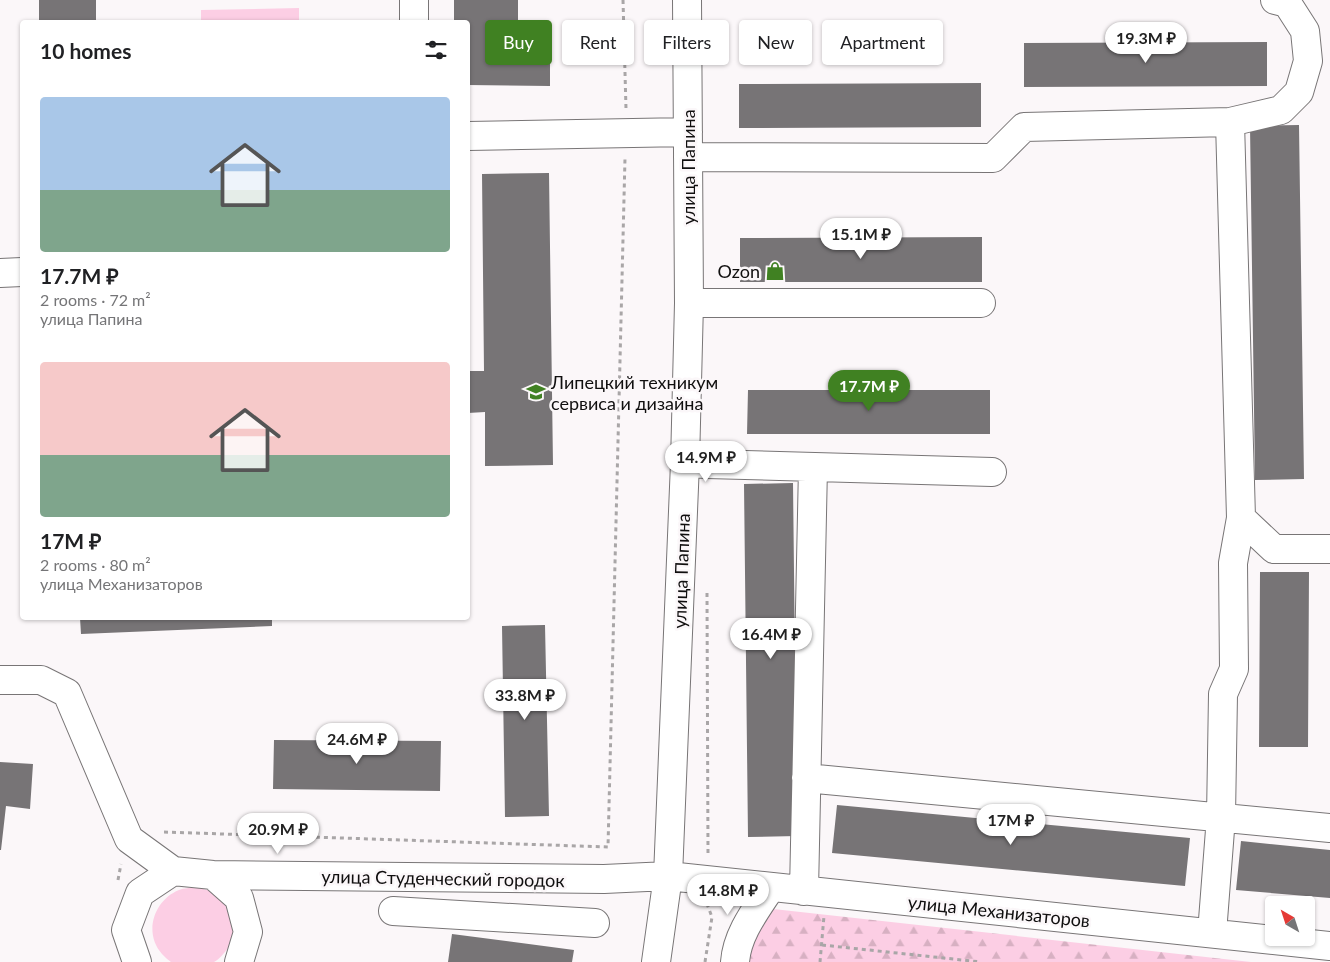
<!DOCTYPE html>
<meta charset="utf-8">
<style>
body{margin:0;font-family:Lato,sans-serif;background:#f6f6f6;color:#202124;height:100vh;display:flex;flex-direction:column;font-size:19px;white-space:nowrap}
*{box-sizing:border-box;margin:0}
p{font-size:16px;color:#757577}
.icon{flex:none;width:28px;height:28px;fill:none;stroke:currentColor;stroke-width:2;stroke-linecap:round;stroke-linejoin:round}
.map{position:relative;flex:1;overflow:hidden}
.sheet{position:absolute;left:20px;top:20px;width:450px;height:600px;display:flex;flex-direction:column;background:#fff;border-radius:5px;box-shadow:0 1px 4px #0004}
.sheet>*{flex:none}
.top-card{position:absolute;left:485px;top:20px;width:475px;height:45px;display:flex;gap:10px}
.needle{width:32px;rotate:321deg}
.fabs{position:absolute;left:1265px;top:896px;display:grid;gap:10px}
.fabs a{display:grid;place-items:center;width:50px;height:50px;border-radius:5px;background:#fff;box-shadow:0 1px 4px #0004;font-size:25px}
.price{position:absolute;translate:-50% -42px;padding:0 11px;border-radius:18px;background:#fff;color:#222;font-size:16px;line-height:32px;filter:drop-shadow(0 1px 2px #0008)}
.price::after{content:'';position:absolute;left:50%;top:30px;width:15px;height:11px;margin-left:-8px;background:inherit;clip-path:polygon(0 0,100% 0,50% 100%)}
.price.active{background:#408122;color:#fff}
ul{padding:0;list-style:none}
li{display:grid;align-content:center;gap:10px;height:265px;padding:0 20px}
li span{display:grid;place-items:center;height:155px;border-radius:5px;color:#555}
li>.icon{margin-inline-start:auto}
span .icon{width:90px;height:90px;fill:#fffc;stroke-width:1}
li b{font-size:21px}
h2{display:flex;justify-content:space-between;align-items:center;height:60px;padding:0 20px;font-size:21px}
.pill{padding:0 18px;border-radius:5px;background:#fff;box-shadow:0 1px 4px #0004;font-size:18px;line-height:45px}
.pill.active{background:#408122;color:#fff}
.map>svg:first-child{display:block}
.green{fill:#fccee4}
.forest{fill:url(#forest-firs)}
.building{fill:#777476}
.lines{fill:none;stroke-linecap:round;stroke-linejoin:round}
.minor-casing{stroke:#787576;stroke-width:30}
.path{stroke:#a9a6a7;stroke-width:3;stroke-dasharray:4 4;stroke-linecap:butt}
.minor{stroke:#fff;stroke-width:28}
.labels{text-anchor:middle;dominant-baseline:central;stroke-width:5;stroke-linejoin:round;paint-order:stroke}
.street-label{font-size:18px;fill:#100f0f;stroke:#fbf7f9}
.poi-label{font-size:18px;fill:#100f0f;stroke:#fbf7f9;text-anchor:end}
</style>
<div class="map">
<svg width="1330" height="962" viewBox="0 0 1330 962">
<defs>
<pattern id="forest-firs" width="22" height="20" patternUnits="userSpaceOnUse" patternTransform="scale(1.25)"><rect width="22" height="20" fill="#fccee4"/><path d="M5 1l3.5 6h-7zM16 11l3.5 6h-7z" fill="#d7b0c2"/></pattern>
</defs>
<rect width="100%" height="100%" fill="#fbf7f9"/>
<path class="green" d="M299,8V22H201V10Z
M195,887C200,888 205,889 210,891C230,902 240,927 228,948C224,953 220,959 214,962C208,962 179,962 171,962C168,960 165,957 162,954C143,933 154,900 179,890C184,888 190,888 195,887Z"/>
<path class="forest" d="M747,906L1251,962H740Z"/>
<path class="building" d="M39,0H96V22H39Z
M454,0H518V39H550V86L468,85V22H454Z
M1267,42V86L1024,87V43Z
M981,83V127L739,128V84Z
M1299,125L1304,479L1255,480L1250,126Z
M549,173L553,465L485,466V412L468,413V371H484L482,174Z
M982,237V282H740V238Z
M748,390H990V434H747Z
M793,483L797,836L748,837L744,484Z
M1260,572H1309L1308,747H1259Z
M80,618H272V626L81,634Z
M545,625L549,816L505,817L502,626Z
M274,740L441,741L440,791L273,789Z
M0,762L33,764L30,809L6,806L1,850H0Z
M837,805L1190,838L1185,886L832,853Z
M1241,841L1330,850V898L1236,890Z
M452,934L574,950L572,962H448Z"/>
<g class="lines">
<g class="minor-casing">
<path id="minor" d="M414,0V22
M1230,122L1281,110L1299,92L1308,61L1305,31L1287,3L1275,0
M468,136L688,132
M688,157L993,158L1024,127L1230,122L1241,518L1233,563L1234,669L1223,694L1221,817L1212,933
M0,273L22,272
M689,303H981
M685,463L707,464L992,472
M1241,518L1274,549H1330
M0,680H41L67,693L129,839L173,871L213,875L604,879L668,876L1330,946
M806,778L1330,828
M213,875L239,898L248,932L239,962
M804,891L813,467
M393,911L595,923
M137,962L126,930L140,893L173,871
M656,962L668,876L685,463L689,303L687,0
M735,962C737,934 756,910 771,887"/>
</g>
<path class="path" d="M623,0L626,109
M707,593L708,855H710
M164,832L608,847L625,158
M118,880L121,864
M822,945L981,962
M705,962L712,917L707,904
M820,962L824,916"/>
<use href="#minor" class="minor"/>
</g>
<defs>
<g id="shop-bare" transform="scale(1.5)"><path d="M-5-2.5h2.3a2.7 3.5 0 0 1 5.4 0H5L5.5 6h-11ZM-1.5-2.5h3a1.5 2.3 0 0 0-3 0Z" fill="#408122" stroke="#fbf7f9" stroke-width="2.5" paint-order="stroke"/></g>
<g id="university-bare" transform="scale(1.5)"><path d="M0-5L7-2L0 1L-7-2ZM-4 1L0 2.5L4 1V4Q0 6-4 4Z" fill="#408122" stroke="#fbf7f9" stroke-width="2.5" paint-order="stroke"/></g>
</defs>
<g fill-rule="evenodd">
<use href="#shop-bare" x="775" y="271"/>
<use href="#university-bare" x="536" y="392"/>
</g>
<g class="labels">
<g class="street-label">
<text transform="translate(688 167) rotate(-90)">улица Папина</text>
<text transform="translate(681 571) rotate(-88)">улица Папина</text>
<text transform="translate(443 878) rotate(1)">улица Студенческий городок</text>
<text transform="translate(999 911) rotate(6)">улица Механизаторов</text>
</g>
<g class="poi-label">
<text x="760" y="271">Ozon</text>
<text x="551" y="382" text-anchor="start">Липецкий техникум<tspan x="551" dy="21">сервиса и дизайна</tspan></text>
</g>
</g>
</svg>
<div class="fabs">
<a><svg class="needle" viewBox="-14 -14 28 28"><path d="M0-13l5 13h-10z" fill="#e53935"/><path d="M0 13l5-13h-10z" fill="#757577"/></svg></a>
</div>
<b class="price" style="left:1146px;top:64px">19.3M ₽</b>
<b class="price" style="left:861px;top:260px">15.1M ₽</b>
<b class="price active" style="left:869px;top:412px">17.7M ₽</b>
<b class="price" style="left:706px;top:483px">14.9M ₽</b>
<b class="price" style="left:771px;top:660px">16.4M ₽</b>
<b class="price" style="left:525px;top:721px">33.8M ₽</b>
<b class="price" style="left:357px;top:765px">24.6M ₽</b>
<b class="price" style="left:1011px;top:846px">17M ₽</b>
<b class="price" style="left:278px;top:855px">20.9M ₽</b>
<b class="price" style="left:728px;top:916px">14.8M ₽</b>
<div class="top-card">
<a class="pill active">Buy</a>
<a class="pill">Rent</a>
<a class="pill">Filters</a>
<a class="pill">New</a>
<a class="pill">Apartment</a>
</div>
<section class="sheet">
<h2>10 homes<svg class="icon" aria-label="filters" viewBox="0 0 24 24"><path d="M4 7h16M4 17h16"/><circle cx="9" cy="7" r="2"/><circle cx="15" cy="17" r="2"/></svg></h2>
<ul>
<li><span style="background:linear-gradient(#a9c7e8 60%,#7fa58c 0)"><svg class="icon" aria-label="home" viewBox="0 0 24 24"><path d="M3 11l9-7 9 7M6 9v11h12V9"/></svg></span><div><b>17.7M ₽</b><p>2 rooms · 72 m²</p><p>улица Папина</p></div></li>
<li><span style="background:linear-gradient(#f6c9c9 60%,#7fa58c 0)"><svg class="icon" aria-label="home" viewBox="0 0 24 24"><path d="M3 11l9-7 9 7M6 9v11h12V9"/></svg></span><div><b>17M ₽</b><p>2 rooms · 80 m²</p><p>улица Механизаторов</p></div></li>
</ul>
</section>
</div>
